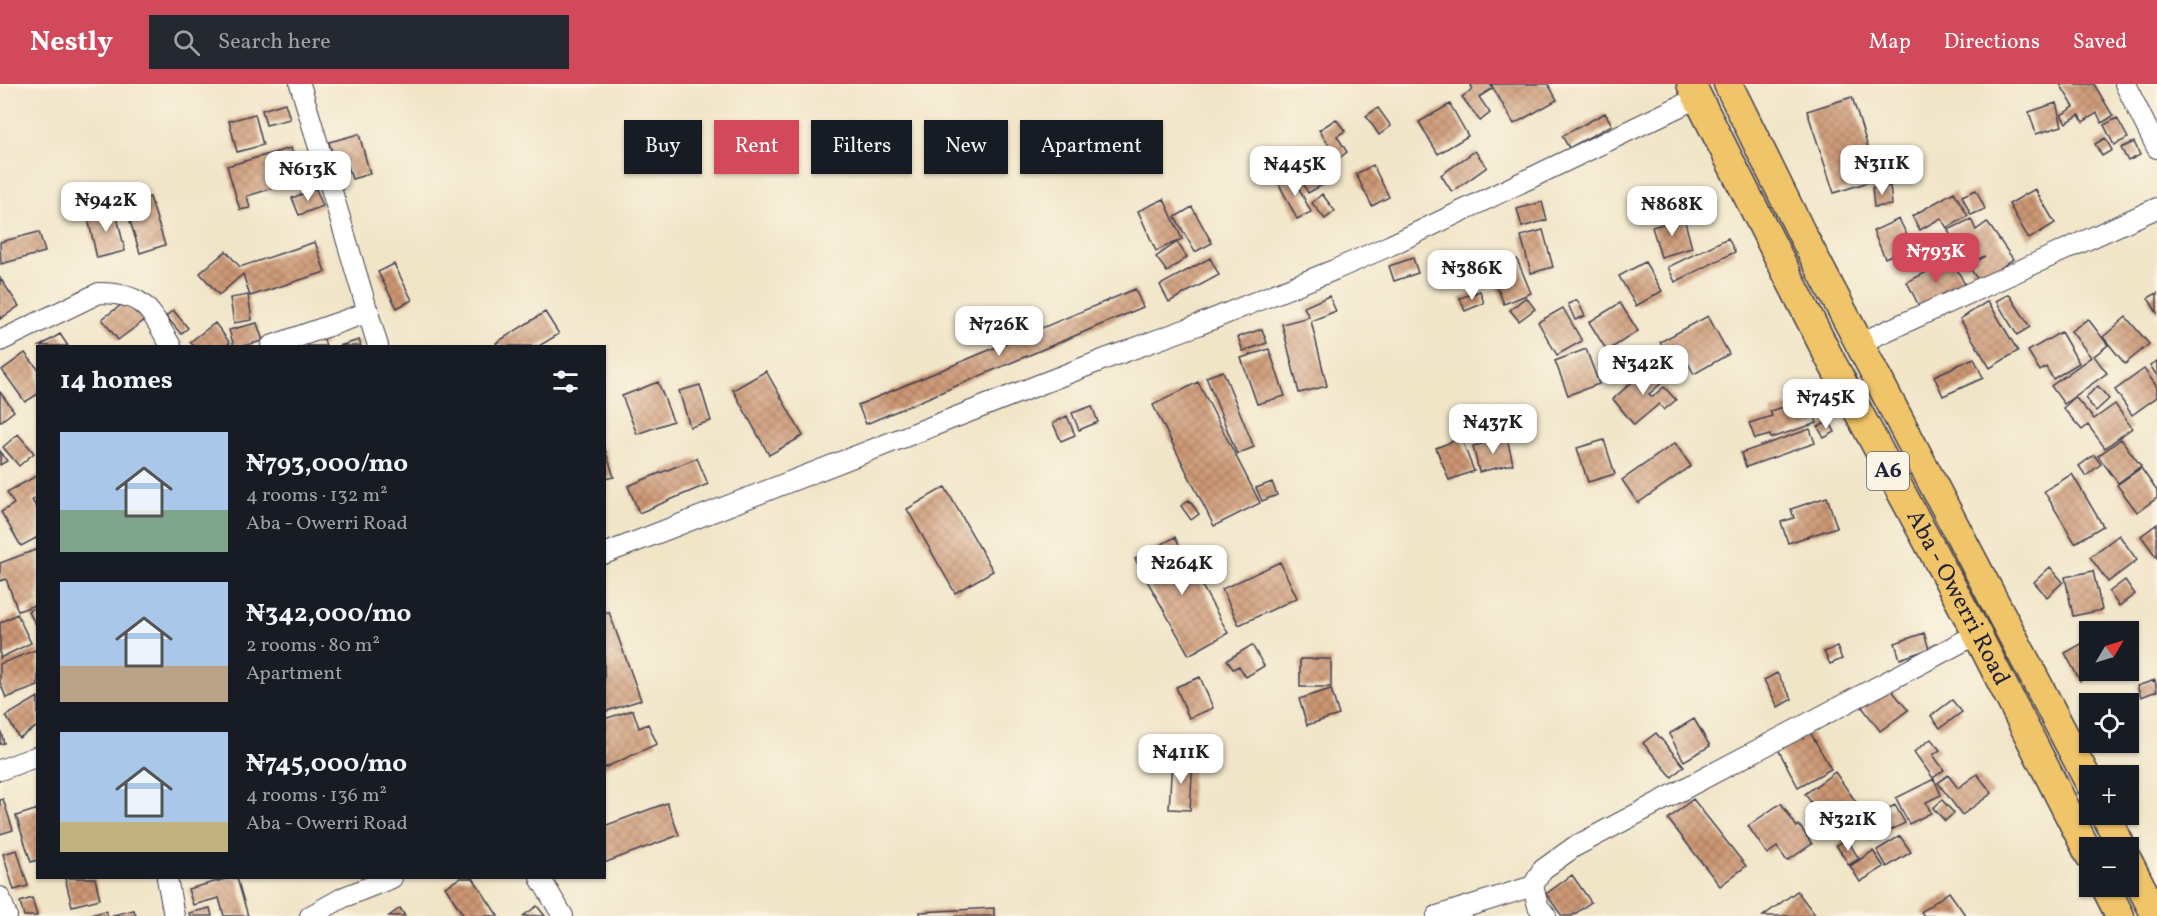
<!DOCTYPE html>
<meta charset="utf-8">
<style>
body{margin:0;font-family:Vollkorn,serif;background:#242831;color:#f1f3f6;height:100vh;display:flex;flex-direction:column;font-size:22px;white-space:nowrap}
*{box-sizing:border-box;margin:0}
p{font-size:20px;color:#9ea1a6}
.icon{flex:none;width:33px;height:33px;fill:none;stroke:currentColor;stroke-width:2;stroke-linecap:round;stroke-linejoin:round}
.map{position:relative;flex:1;overflow:hidden}
.sheet{position:absolute;left:36px;top:261px;width:570px;height:534px;display:flex;flex-direction:column;background:#171b24;border-radius:0px;box-shadow:0 2px 4px #0004}
.sheet>*{flex:none}
.banner{position:absolute;left:624px;top:36px;width:570px;height:54px;display:flex;gap:12px}
.needle{width:39px;rotate:52deg}
.buttons{position:absolute;left:2079px;top:537px;display:grid;gap:12px}
.buttons a{display:grid;place-items:center;width:60px;height:60px;border-radius:0px;background:#171b24;box-shadow:0 2px 4px #0004;font-size:30px}
.price{position:absolute;translate:-50% -51px;padding:0 14px;border-radius:12px;background:#fff;color:#222;font-size:20px;line-height:39px;filter:drop-shadow(0 2px 3px #0008)}
.price::after{content:'';position:absolute;left:50%;top:36px;width:18px;height:14px;margin-left:-9px;background:inherit;clip-path:polygon(0 0,100% 0,50% 100%)}
.price.selected{background:#d1495b;color:#fff}
ul{padding:0;list-style:none}
li{display:flex;align-items:center;gap:18px;height:150px;padding:0 24px}
li span{display:grid;place-items:center;flex:none;width:168px;height:120px;border-radius:0px;color:#555}
li>.icon{margin-inline-start:auto}
span .icon{width:72px;height:72px;fill:#fffc;stroke-width:1}
li b{font-size:26px}
h2{display:flex;justify-content:space-between;align-items:center;height:72px;padding:0 24px;font-size:26px}
.pill{padding:0 21px;border-radius:0px;background:#171b24;box-shadow:0 2px 4px #0004;font-size:21px;line-height:54px}
.pill.selected{background:#d1495b;color:#fff}
header{display:flex;align-items:center;gap:36px;box-sizing:border-box;height:84px;padding:0 30px;background:#d1495b;color:#fff}
header strong{font-size:28px}
nav{display:flex;gap:33px;margin-inline-start:auto;font-size:21px}
.search{width:420px;height:54px;background:#242831;display:flex;align-items:center;gap:15px;box-sizing:border-box;padding:0 21px;border-radius:0px;color:#9ea1a6;font-size:22px}
.map>svg:first-child{display:block}
.building{fill:url(#building-cross-hatch)}
.lines{fill:none;stroke-linecap:round;stroke-linejoin:round}
.minor-casing{stroke:#413f50;stroke-width:22}
.highway-casing{stroke:#413f50;stroke-width:31}
.minor{stroke:#fff;stroke-width:20}
.highway{stroke:#f0c469;stroke-width:28}
.labels{text-anchor:middle;dominant-baseline:central;stroke-width:5;stroke-linejoin:round;paint-order:stroke}
.shield{fill:#fcf5e5;stroke:#63616e;stroke-width:1.5}
.shield-label{font-size:22px;font-weight:bold;fill:#22223b}
.street-label{font-size:24px;fill:#22223b;stroke:#fcf5e5}
</style>
<header>
<strong>Nestly</strong>
<div class="search"><svg class="icon" aria-label="search" viewBox="0 0 24 24"><circle cx="10" cy="10" r="6"/><path d="M15 15l6 6"/></svg>Search here</div>
<nav><a>Map</a><a>Directions</a><a>Saved</a></nav>
</header>
<div class="map">
<svg width="2157" height="832" viewBox="0 0 2157 832">
<defs>
<pattern id="building-cross-hatch" width="8" height="8" patternUnits="userSpaceOnUse" patternTransform="scale(1.5)"><rect width="8" height="8" fill="#cd9773"/><path d="M0 0l8 8M0 8l8-8" fill="none" stroke="#a67b60"/></pattern>
</defs>
<rect width="100%" height="100%" fill="#fcf5e5"/>
<filter id="ink" filterUnits="userSpaceOnUse"><feTurbulence type="fractalNoise" baseFrequency=".0167" numOctaves="2"/><feDisplacementMap in="SourceGraphic" scale="12" xChannelSelector="R" yChannelSelector="G"/><feConvolveMatrix kernelMatrix="1 2 1 2 8 2 1 2 1" color-interpolation-filters="sRGB"/></filter>
<filter id="wash" filterUnits="userSpaceOnUse"><feTurbulence type="fractalNoise" baseFrequency=".008" numOctaves="4" result="noise"/><feDisplacementMap in="SourceGraphic" scale="24" xChannelSelector="R" yChannelSelector="G"/><feGaussianBlur stdDeviation="1.35" result="paint"/><feColorMatrix in="noise" values="0 0 0 0 0 0 0 0 0 0 0 0 0 0 0 0 0 1.4 0 .05"/><feComposite in="paint" operator="in"/></filter>
<g filter="url(#wash)">
<rect width="100%" height="100%" fill="#f1e5c8"/>
<g id="blocks">
<path class="building" d="M1474,0H1490L1493,4L1479,13L1490,29L1480,37L1462,13L1473,5L1471,2Z
M1491,0H1548L1557,16L1514,40Z
M2060,0H2094L2113,32L2102,39L2097,29L2083,38L2079,31L2066,39L2061,31L2074,23Z
M1852,13L1878,95L1834,109L1807,27Z
M285,19L290,35L266,41L262,26Z
M2056,19L2062,42L2036,50L2029,28Z
M1450,20L1468,52L1438,70L1419,38Z
M1378,24L1391,42L1379,51L1366,32Z
M1605,29L1612,41L1569,64L1562,52Z
M255,30L263,61L237,68L229,37Z
M2117,34L2128,54L2114,61L2104,41Z
M1336,35L1345,47L1337,52L1347,68L1338,75L1319,46Z
M359,50L370,90L352,95L347,79L336,82L329,58Z
M2105,54L2112,66L2102,72L2095,60Z
M2134,58L2140,71L2128,77L2121,64Z
M291,64L300,96L247,112L250,124L240,126L227,82Z
M1321,65L1337,93L1308,109L1293,80Z
M1475,67L1487,83L1452,108L1441,91Z
M1373,81L1389,113L1372,122L1356,90Z
M1292,91L1311,128L1297,135L1278,98Z
M1890,102L1892,121L1874,123L1872,104Z
M316,105L323,122L299,131L292,114Z
M2035,105L2055,139L2029,155L2009,120Z
M1976,106L1985,125L1971,131L1962,112Z
M1954,108L1968,132L1947,144L1941,134L1920,146L1912,132Z
M1322,110L1335,127L1325,135L1312,119Z
M150,113L165,161L140,169L125,121Z
M1164,115L1182,155L1156,167L1138,127Z
M1542,118L1547,136L1522,143L1517,125Z
M1700,122L1702,131L1689,133L1687,125Z
M1192,123L1212,159L1195,168L1175,133Z
M115,124L125,167L97,174L87,130Z
M1684,134L1692,164L1661,173L1652,143Z
M1899,135L1912,161L1885,174L1873,147Z
M1971,135L1976,146L1987,138L2013,175L1980,199L1969,183L1985,172L1965,181L1948,146Z
M1543,146L1553,183L1531,189L1521,152Z
M39,148L45,168L1,180L0,158Z
M1728,154L1735,168L1675,198L1668,183Z
M315,158L325,188L250,212L243,190L219,211L200,189L226,167L240,183Z
M1177,158L1187,173L1167,188L1156,173Z
M1210,174L1219,191L1169,218L1160,201Z
M1413,174L1418,189L1394,197L1389,182Z
M1517,175L1531,209L1504,220L1490,186Z
M1952,175L1965,201L1920,224L1907,198Z
M1645,178L1662,207L1636,222L1619,192Z
M394,180L412,216L397,224L378,188Z
M0,194L19,222L0,235Z
M1135,205L1143,223L866,340L858,321Z
M1480,207L1484,219L1465,227L1460,214Z
M2157,209V229L2148,214Z
M2009,210L2030,243L2017,251L1996,217Z
M135,211L150,232L118,256L102,235Z
M248,211L252,236L234,239L230,214Z
M1329,212L1336,227L1311,237L1327,302L1299,309L1282,240L1309,233L1304,223Z
M1526,213L1535,225L1519,237L1510,226Z
M1577,216L1585,232L1575,236L1568,220Z
M1988,217L2018,267L1990,284L1960,235Z
M1620,219L1638,247L1607,267L1589,238Z
M1563,224L1582,257L1557,271L1538,238Z
M173,226L188,244L181,250L166,232Z
M545,228L559,250L539,262H498L496,259Z
M1708,232L1729,270L1694,290L1680,264L1668,271L1660,258Z
M2126,233L2149,260L2125,280L2103,253Z
M2088,235L2108,261L2094,272L2107,289L2064,320L2051,302L2091,273L2071,247Z
M215,239L230,259L225,262H194L190,258Z
M257,239L263,257L242,262H234L229,246Z
M1262,245L1267,259L1243,267L1238,253Z
M2061,248L2079,279L2053,295L2046,283L2040,287L2028,267Z
M60,250L68,262H40Z
M323,252L326,262H308L306,258Z
M359,256L361,262H339Z
M1269,265L1285,312L1257,320L1241,274Z
M1586,265L1599,300L1568,311L1555,277Z
M25,269L38,285V310L25,318L2,286Z
M1974,274L1983,294L1943,312L1934,292Z
M2157,277V292L2150,281Z
M1651,281L1664,297L1649,310L1652,313L1664,303L1676,316L1664,326L1659,320L1634,341L1613,315Z
M2144,285L2157,303V313L2132,331L2115,306Z
M766,287L803,352L769,371L733,306Z
M1223,287L1254,363L1237,370L1206,293Z
M658,298L673,337L637,350L622,312Z
M1198,298L1260,419L1214,442L1153,321Z
M700,301L711,337L690,343L679,307Z
M2098,302L2109,315L2096,327L2085,314Z
M0,308L14,327L0,338Z
M2075,313L2094,335L2115,320L2132,344L2105,364L2088,341L2082,346L2063,324Z
M1810,315L1817,339L1771,354L1770,351L1755,355L1749,339L1772,332L1770,327Z
M1092,322L1098,338L1079,346L1072,329Z
M1067,332L1075,351L1061,357L1053,339Z
M1829,337L1835,348L1824,354L1818,343Z
M1810,345L1815,359L1746,383L1741,369Z
M18,350L34,369L19,382L3,363Z
M1461,354L1474,387L1449,396L1436,364Z
M1507,354L1513,380L1479,388L1473,362Z
M2121,355L2141,382L2118,399L2098,372Z
M1604,356L1615,390L1588,398L1577,364Z
M1675,359L1691,382L1638,419L1622,396Z
M604,362L614,393L604,395Z
M0,367L7,377L0,381Z
M2094,371L2101,380L2086,392L2079,382Z
M697,374L708,400L639,429L628,402Z
M2141,384L2157,407V414L2137,428L2117,401Z
M2072,390L2103,442L2075,459L2044,407Z
M38,391V413L32,416L38,426V453L21,462L1,428L14,420L7,408Z
M1272,398L1277,411L1262,417L1256,404Z
M945,403L993,487L955,509L907,425Z
M1827,413L1837,443L1788,459L1781,438L1794,434L1791,425Z
M1189,416L1199,430L1191,436L1181,422Z
M2157,440V474L2141,452Z
M2119,451L2137,476L2108,498L2090,473Z
M1175,453L1228,549L1189,571L1135,475Z
M38,465V520L18,527L6,495L0,497V479Z
M1280,478L1297,514L1239,541L1222,505Z
M2050,483L2063,498L2047,513L2034,498Z
M2093,487L2102,526L2073,532L2065,493Z
M2125,496L2135,510L2119,522L2109,508Z
M38,522V544L28,527Z
M609,528L641,616L604,628V530Z
M17,530L31,559L0,574V539Z
M1924,549L1929,565L1900,575L1895,559Z
M2090,555V586H2098L2080,597L2065,569Z
M1252,561L1264,582L1246,593L1239,582L1233,585L1227,576Z
M1837,563L1842,575L1830,580L1824,568Z
M38,565V602L6,614L0,598V580Z
M1300,575H1331V603H1300Z
M1777,589L1792,615L1778,623L1764,596Z
M1200,593L1213,624L1189,634L1176,603Z
M2155,596L2157,607L2141,613L2137,602Z
M1889,603L1908,626L1880,647L1862,623Z
M1331,605L1339,631L1307,641L1299,615Z
M38,613V642L19,654L6,632Z
M1952,616L1962,628L1940,644L1931,632Z
M633,626L639,644L648,640L657,660L604,684V635Z
M1694,635L1710,662L1684,677L1669,650Z
M0,645L4,659L0,660Z
M1810,648L1831,685L1798,703L1778,665Z
M1656,649L1684,682L1672,693L1643,659Z
M1931,655L1940,666L1933,671L1944,686L1933,694L1914,668Z
M1172,675L1193,676L1190,726L1169,725Z
M1835,688L1858,721L1828,742L1805,710Z
M1977,690L1992,709L1962,731L1938,699L1948,691L1958,704Z
M1934,695L1941,711L1926,718L1931,729L1909,740L1896,714Z
M3,715L13,746L0,750V716Z
M1693,715L1746,782L1720,802L1668,735Z
M1942,716L1954,729L1945,737L1933,724Z
M667,719L679,751L604,779V742Z
M1781,719L1797,743L1799,741L1812,760L1787,777L1777,763L1767,770L1748,742Z
M1895,721L1905,739L1870,757L1860,739Z
M38,725V776L31,778L16,732Z
M1900,752L1911,768L1887,783L1877,766Z
M1847,755L1859,775L1849,781L1836,761Z
M17,766L28,802L14,806L3,770Z
M1873,767L1884,783L1860,798L1850,782Z
M1572,791L1591,818L1572,832H1562L1546,810Z
M65,794H95L100,815L72,822Z
M229,794H237L248,832H224L219,814L193,821L188,805Z
M460,794H473L498,832H464L445,803Z
M1797,807L1816,832H1763Z
M1949,808L1966,832H1924L1921,828Z
M32,814L37,832H24L20,818Z
M537,822L545,832H523Z
M210,824L212,832H190L189,829Z
M400,824L405,832H389Z
M994,824V832H920V828Z
M134,826L136,832H113V831Z
M106,827L107,832H89V831Z"/>
</g>
</g>
<g filter="url(#ink)">
<use href="#blocks" fill-opacity="0" stroke="#413f50" stroke-width="1.5"/>
<g class="lines">
<g class="minor-casing">
<path id="minor" d="M300,0L378,262
M2125,0L2157,64
M0,257L99,209C146,209 150,227 171,262
M1860,259L2157,124
M271,262L369,228
M604,470L1105,275L1198,241L1334,186L1391,161L1697,14
M0,686L38,672
M167,794L174,832
M540,794L563,832
M0,813L7,832
M310,832L344,813L392,794
M1437,832L1533,802
M1546,832L1538,822L1533,802L1542,786L1574,763L1977,550"/>
</g>
<g class="highway-casing">
<g id="highway">
<path id="s1" d="M1691,0L1830,275L1977,550L2090,772"/>
<path d="M1728,0L1802,150L2090,700"/>
<path d="M2105,730L2122,764"/>
<path d="M2128,777L2156,832"/>
<path d="M2105,802L2120,832"/>
</g>
</g>
<use href="#minor" class="minor"/>
<use href="#highway" class="highway"/>
</g>
</g>
<g class="labels">
<rect class="shield" x="1867" y="368" width="42" height="38" rx="4.5"/>
<g class="shield-label">
<text x="1888" y="387">A6</text>
</g>
<g class="street-label">
<text stroke="none"><textPath href="#s1" startOffset="579">Aba - Owerri Road</textPath></text>
</g>
</g>
</svg>
<div class="buttons">
<a><svg class="needle" viewBox="-14 -14 28 28"><path d="M0-13l5 13h-10z" fill="#e53935"/><path d="M0 13l5-13h-10z" fill="#9ea1a6"/></svg></a>
<a><svg class="icon" aria-label="locate" viewBox="0 0 24 24"><circle cx="12" cy="12" r="6"/><path d="M12 2v4M12 18v4M2 12h4M18 12h4"/></svg></a>
<a>+</a>
<a>−</a>
</div>
<b class="price" style="left:1882px;top:112px">₦311K</b>
<b class="price" style="left:1295px;top:113px">₦445K</b>
<b class="price" style="left:308px;top:118px">₦613K</b>
<b class="price" style="left:106px;top:149px">₦942K</b>
<b class="price" style="left:1672px;top:153px">₦868K</b>
<b class="price selected" style="left:1936px;top:200px">₦793K</b>
<b class="price" style="left:1472px;top:217px">₦386K</b>
<b class="price" style="left:999px;top:273px">₦726K</b>
<b class="price" style="left:1643px;top:312px">₦342K</b>
<b class="price" style="left:1826px;top:346px">₦745K</b>
<b class="price" style="left:1493px;top:371px">₦437K</b>
<b class="price" style="left:1182px;top:512px">₦264K</b>
<b class="price" style="left:1181px;top:701px">₦411K</b>
<b class="price" style="left:1848px;top:768px">₦321K</b>
<div class="banner">
<a class="pill">Buy</a>
<a class="pill selected">Rent</a>
<a class="pill">Filters</a>
<a class="pill">New</a>
<a class="pill">Apartment</a>
</div>
<section class="sheet">
<h2>14 homes<svg class="icon" aria-label="filters" viewBox="0 0 24 24"><path d="M4 7h16M4 17h16"/><circle cx="9" cy="7" r="2"/><circle cx="15" cy="17" r="2"/></svg></h2>
<ul>
<li><span style="background:linear-gradient(#a9c7e8 65%,#7fa58c 0)"><svg class="icon" aria-label="home" viewBox="0 0 24 24"><path d="M3 11l9-7 9 7M6 9v11h12V9"/></svg></span><div><b>₦793,000/mo</b><p>4 rooms · 132 m²</p><p>Aba - Owerri Road</p></div></li>
<li><span style="background:linear-gradient(#a9c7e8 70%,#b9a48a 0)"><svg class="icon" aria-label="home" viewBox="0 0 24 24"><path d="M3 11l9-7 9 7M6 9v11h12V9"/></svg></span><div><b>₦342,000/mo</b><p>2 rooms · 80 m²</p><p>Apartment</p></div></li>
<li><span style="background:linear-gradient(#a9c7e8 75%,#c2b280 0)"><svg class="icon" aria-label="home" viewBox="0 0 24 24"><path d="M3 11l9-7 9 7M6 9v11h12V9"/></svg></span><div><b>₦745,000/mo</b><p>4 rooms · 136 m²</p><p>Aba - Owerri Road</p></div></li>
</ul>
</section>
</div>
